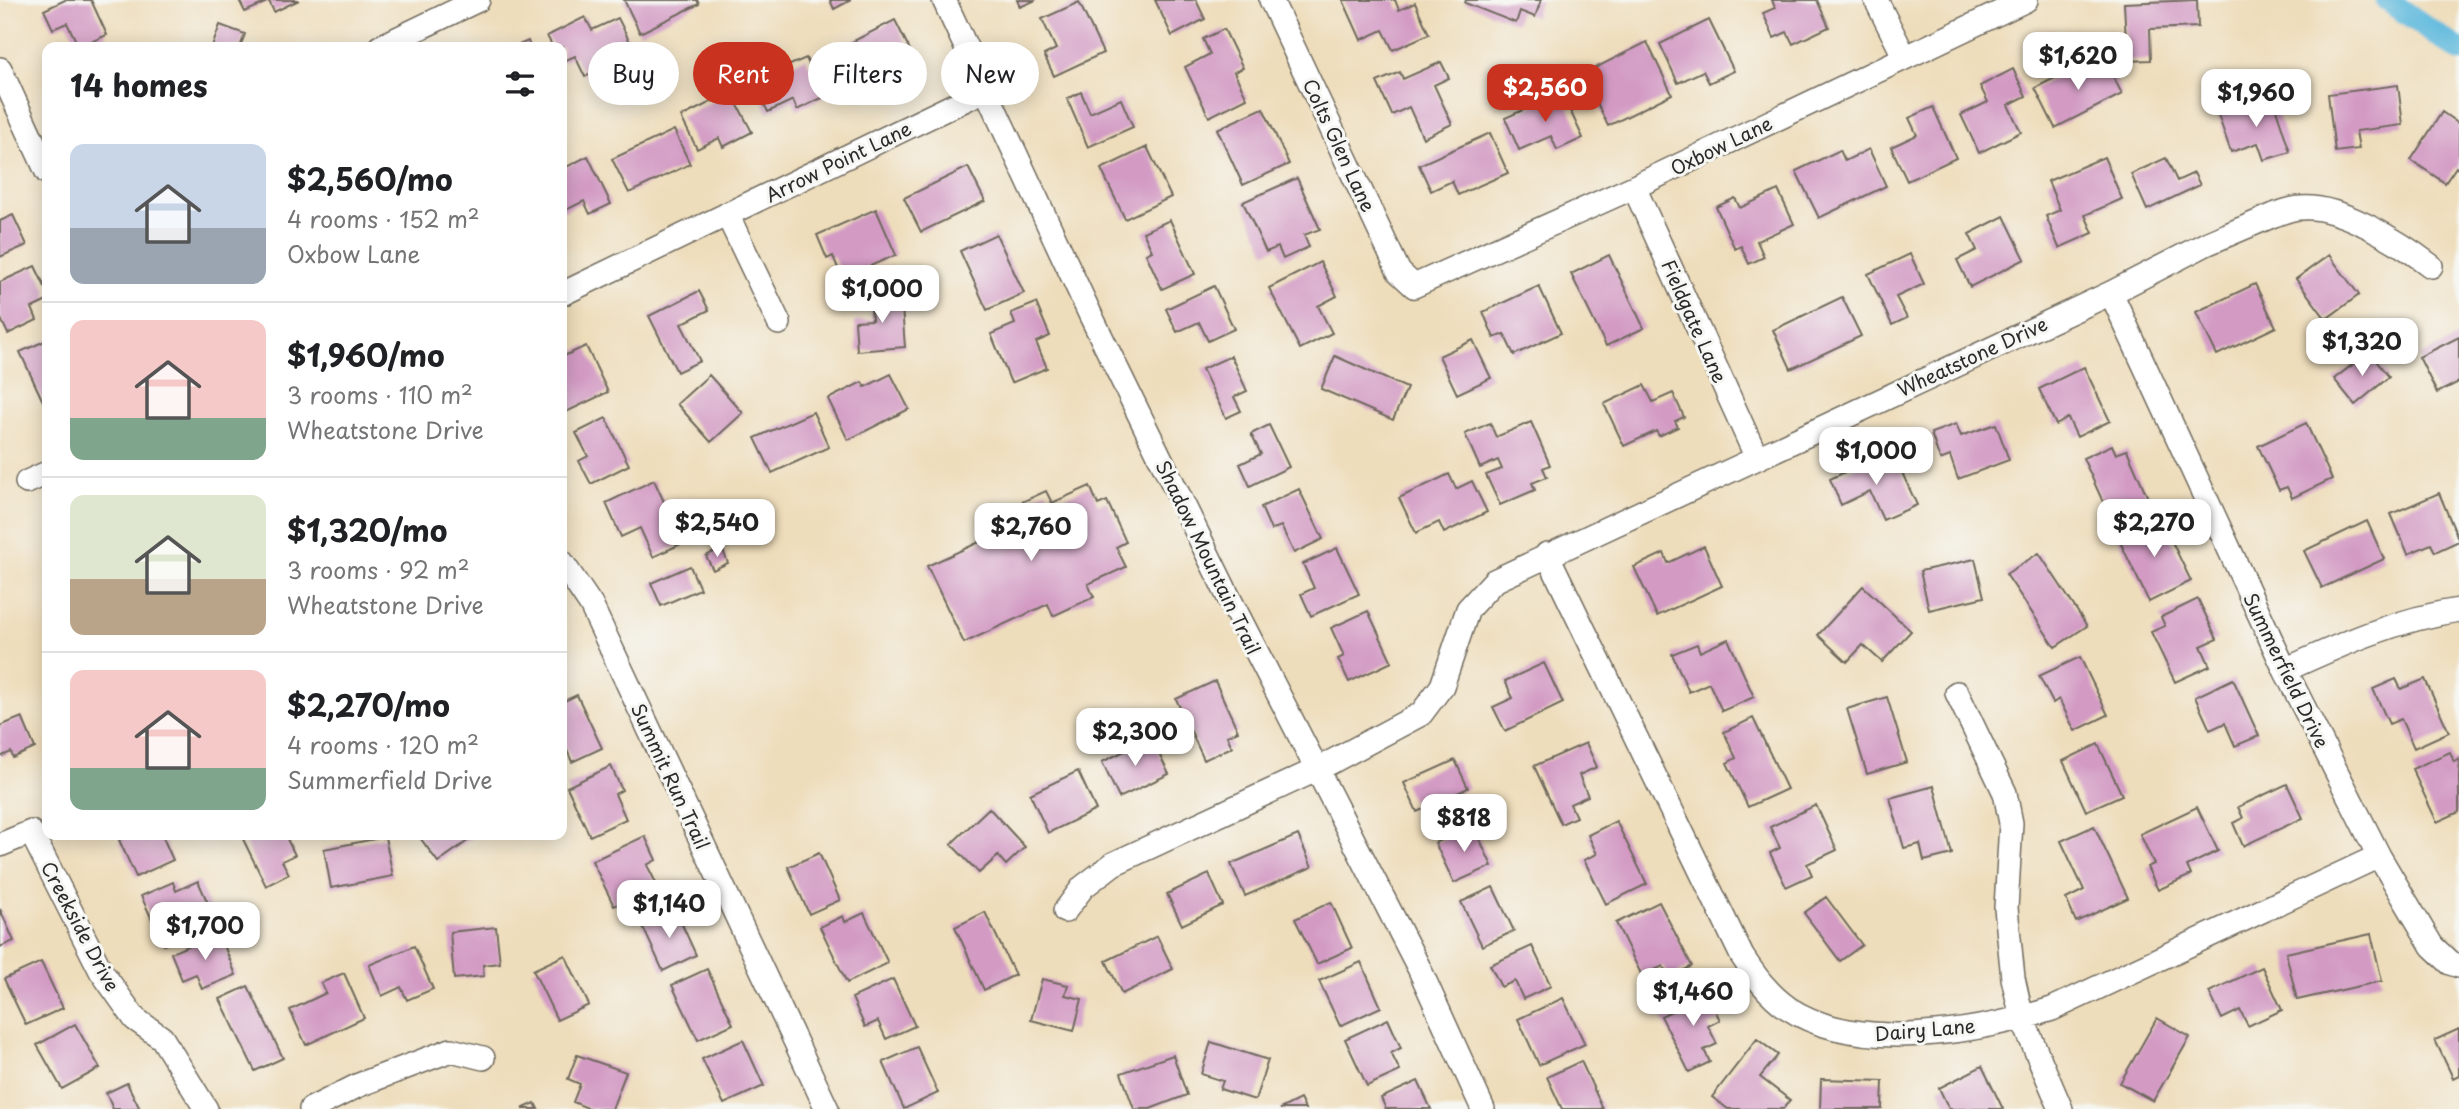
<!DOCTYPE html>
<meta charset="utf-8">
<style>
body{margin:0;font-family:"Playpen Sans",sans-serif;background:#f6f6f6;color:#202124;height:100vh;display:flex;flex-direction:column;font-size:26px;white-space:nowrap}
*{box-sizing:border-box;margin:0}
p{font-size:23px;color:#757577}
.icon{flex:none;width:38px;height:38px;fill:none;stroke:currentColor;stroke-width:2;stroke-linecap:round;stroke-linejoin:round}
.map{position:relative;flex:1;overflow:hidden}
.panel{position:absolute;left:42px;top:42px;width:525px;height:798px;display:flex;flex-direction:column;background:#fff;border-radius:14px;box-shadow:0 4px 18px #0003}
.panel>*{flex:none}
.top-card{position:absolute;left:588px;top:42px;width:665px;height:63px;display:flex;gap:14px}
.price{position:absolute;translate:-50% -60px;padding:0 16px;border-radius:14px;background:#fff;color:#222;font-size:23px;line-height:46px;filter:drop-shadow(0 2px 4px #0008)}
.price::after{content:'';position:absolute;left:50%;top:42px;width:21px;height:16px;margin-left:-10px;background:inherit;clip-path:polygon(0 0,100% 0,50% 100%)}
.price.active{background:#c8321e;color:#fff}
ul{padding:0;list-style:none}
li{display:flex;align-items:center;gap:21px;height:175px;padding:0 28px}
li+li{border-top:2px solid #e0e0e0}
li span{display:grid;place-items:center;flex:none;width:196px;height:140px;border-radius:14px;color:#555}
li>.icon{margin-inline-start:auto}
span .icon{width:84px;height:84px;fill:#fffc;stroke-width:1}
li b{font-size:30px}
h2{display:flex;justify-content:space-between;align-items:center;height:84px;padding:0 28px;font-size:30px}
.pill{padding:0 24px;border-radius:32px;background:#fff;box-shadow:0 4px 18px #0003;font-size:24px;line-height:63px}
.pill.active{background:#c8321e;color:#fff}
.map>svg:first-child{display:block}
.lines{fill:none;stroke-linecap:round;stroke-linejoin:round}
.canal{stroke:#5fb9dd;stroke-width:23}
.building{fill:#d39bc4}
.minor-casing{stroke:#6f695d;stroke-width:26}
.minor{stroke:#fff;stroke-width:23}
.labels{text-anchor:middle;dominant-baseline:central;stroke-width:6;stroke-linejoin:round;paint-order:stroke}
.street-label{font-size:19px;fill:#2b2b2b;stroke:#f6f6f2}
</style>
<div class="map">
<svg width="2459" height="1109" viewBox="0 0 2459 1109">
<rect width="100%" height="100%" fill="#f6f6f2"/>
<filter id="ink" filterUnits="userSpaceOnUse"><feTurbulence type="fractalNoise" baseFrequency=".0143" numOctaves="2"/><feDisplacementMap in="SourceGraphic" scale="14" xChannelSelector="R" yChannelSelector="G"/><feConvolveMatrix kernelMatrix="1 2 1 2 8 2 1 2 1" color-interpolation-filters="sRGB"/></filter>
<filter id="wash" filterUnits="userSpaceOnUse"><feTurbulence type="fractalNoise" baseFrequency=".00686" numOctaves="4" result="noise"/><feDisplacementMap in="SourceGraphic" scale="28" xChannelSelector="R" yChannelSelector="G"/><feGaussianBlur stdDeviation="1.57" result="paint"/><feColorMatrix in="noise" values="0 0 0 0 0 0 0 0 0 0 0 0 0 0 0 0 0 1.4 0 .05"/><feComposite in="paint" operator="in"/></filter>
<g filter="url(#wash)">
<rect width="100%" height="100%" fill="#edb"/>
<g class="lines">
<path class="canal" d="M2387,0L2459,50"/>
</g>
<g id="blocks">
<path class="building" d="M65,0H91L107,35L79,47L67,23L53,29L44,10Z
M239,0H299L274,12L269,1L245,12Z
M624,0H697L699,4L640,33Z
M830,0H851L834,9Z
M1017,0H1036L1020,7Z
M1155,0H1196L1205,19L1172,36Z
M1343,0H1395L1399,10L1415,3L1429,34L1393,50L1383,30L1361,40Z
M1466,0H1541L1535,17L1520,11L1516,23L1465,3Z
M1772,0H1817L1829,27L1793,44L1787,32L1774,38L1763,13L1775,8Z
M2197,0L2198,27L2150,29L2151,60L2127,61L2124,3Z
M1079,2L1103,53L1054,76L1044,55L1056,49L1042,19Z
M585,17L592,30L618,18L635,52L585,77L575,56L562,62V47H553L547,36Z
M895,20L912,54L845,88L828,54Z
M1709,20L1734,71L1709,83L1703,71L1678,83L1660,44Z
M220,25L245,34L240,47H212Z
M1224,29L1243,68L1234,72L1247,98L1209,117L1185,67L1210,54L1203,39Z
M528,41L530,47H514Z
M1647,42L1672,94L1608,126L1583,74Z
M806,58L824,97L797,110L793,100L768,112L753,81Z
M2105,60L2122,94L2055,128L2035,88L2084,63L2087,69Z
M1441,62L1449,78L1434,85L1452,124L1423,138L1409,107L1392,115L1377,82L1400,72L1403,79Z
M2013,69L2026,96L2008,105L2021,132L1979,153L1961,115L1988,102L1980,86Z
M2398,85L2403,125L2356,131L2359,149L2335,152L2328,94Z
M731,92L752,132L723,147L719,138L697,149L681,117Z
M1081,92L1090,113L1121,99L1133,127L1088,147L1067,99Z
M1562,93L1583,138L1557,150L1551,136L1519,150L1505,118Z
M2272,97L2290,152L2264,160L2258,143L2231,152L2218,115Z
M1933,107L1956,158L1907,181L1891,147L1917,135L1909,118Z
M1263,108L1289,164L1243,185L1217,129Z
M2442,112L2459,124V170L2456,167L2445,183L2411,160Z
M674,130L690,164L629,193L612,159Z
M1490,133L1508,173L1458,195L1452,181L1431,191L1419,165Z
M1147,147L1171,197L1125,219L1101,169Z
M1869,149L1886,186L1819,218L1796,171L1840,150L1845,161Z
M588,156L611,204L590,214L584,201L562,212V169Z
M2104,157L2122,199L2085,215L2093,233L2059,248L2046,216L2060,210L2048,181Z
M2166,158L2177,181L2194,173L2200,185L2147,210L2131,174Z
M968,167L985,201L921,232L904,198Z
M1297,178L1320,229L1304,235L1309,247L1283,259L1278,247L1266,252L1243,202Z
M1778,190L1794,224L1757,241L1764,257L1749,264L1741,246L1735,249L1716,207L1735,198L1740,208Z
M876,209L896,255L842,278L833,256L827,259L817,235Z
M13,215L27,245L0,257V221Z
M2004,216L2025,259L1970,287L1957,260L1977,250L1969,234Z
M1170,220L1195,274L1162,289L1146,254L1152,251L1143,232Z
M996,234L1024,293L987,310L960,251Z
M1910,254L1924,284L1896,297L1907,318L1892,325L1868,274Z
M1609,255L1644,328L1606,346L1571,274Z
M2329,255L2359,295L2326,319L2296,279Z
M1320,262L1337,296L1318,306L1332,333L1300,349L1269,288Z
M35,266L47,291V301L32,308L37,320L8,334L0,317V282Z
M2255,284L2276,327L2217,355L2196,312Z
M1214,286L1234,329L1208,341L1199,322L1177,332L1166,309Z
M1539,286L1561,333L1514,355L1504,334L1494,338L1483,312Z
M699,291L709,310L681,324L700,361L677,372L649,316Z
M901,294L905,347L857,351L855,321L872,320L870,296Z
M1842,297L1861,336L1791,369L1773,330Z
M1036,303L1050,336L1036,342L1047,368L1011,383L991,334L1015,324L1011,313Z
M2459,337V382L2437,393L2419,357Z
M47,340V410L20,352Z
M1473,340L1491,378L1457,394L1439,356Z
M586,346L608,392L562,414V357Z
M2369,352L2389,377L2355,405L2334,379Z
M1231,356L1247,391L1234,397L1241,411L1226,418L1202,369Z
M1335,356L1407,388L1393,420L1321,389Z
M2084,367L2110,421L2077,437L2068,418L2056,425L2039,389Z
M891,374L909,409L848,440L828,399L862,382L865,387Z
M709,375L743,413L711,442L677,404Z
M1644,385L1653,402L1673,393L1684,417L1675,421L1678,427L1659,436L1656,431L1624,446L1604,404Z
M813,412L829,447L772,473L755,438Z
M606,418L629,465L591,484L579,461L588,456L576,433Z
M1531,422L1550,465L1543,468L1547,477L1532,483L1535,490L1500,505L1486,475L1502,469L1498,460L1480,468L1465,434L1490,423L1496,437Z
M2306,423L2332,479L2292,498L2287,487L2279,490L2258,446Z
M1956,424L1961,436L1996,424L2009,460L1958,479L1950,456L1940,460L1931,433Z
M1269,425L1289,467L1250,486L1240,464L1261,454L1251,434Z
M2112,445L2116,454L2127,450L2152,507L2113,524L2083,458Z
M1877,457L1883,471L1898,464L1917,505L1883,520L1870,491L1841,505L1830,479Z
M1449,474L1456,489L1472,481L1487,512L1444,533L1439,522L1416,533L1399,498Z
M654,480L683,543L653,557L640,528L621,537L606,503Z
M1090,486L1098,505L1107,501L1126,542L1116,547L1126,567L1088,584L1094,597L1053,616L1048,604L964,643L927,566L1008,529L1000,512L1046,491L1052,503Z
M1299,489L1323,539L1294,553L1281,526L1271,530L1261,507Z
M2439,493L2459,541L2435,552L2431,544L2408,554L2391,514Z
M2160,517L2191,581L2149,602L2118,538Z
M2367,521L2384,559L2322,588L2304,551Z
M1704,546L1722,586L1657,616L1634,567L1664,553L1668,563Z
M722,548L728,563L713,570L706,556Z
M1337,548L1359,594L1311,616L1301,594L1314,588L1303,564Z
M2039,553L2087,626L2055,647L2006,574Z
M1975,559L1984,597L1929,610L1920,571Z
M690,566L700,589L661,606L651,583Z
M1863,586L1911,631L1882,662L1863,645L1847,662L1818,635Z
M2198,599L2217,639L2201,646L2210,666L2175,682L2151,632L2165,626L2161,617Z
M1368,611L1392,662L1349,682L1338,659L1344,656L1331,628Z
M1728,639L1754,697L1722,711L1709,683L1689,692L1672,654L1697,644L1700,652Z
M2080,657L2108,715L2075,731L2059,699L2053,703L2039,676Z
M1544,663L1563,703L1505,731L1493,707L1513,698L1505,681Z
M2233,679L2259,736L2235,746L2225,723L2210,730L2195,697Z
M2396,679L2401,689L2425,679L2449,732L2414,748L2401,719L2389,724L2373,689Z
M1215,681L1238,731L1227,736L1232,747L1204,760L1176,699Z
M577,695L602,748L572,762L562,739V702Z
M1887,697L1907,762L1867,774L1847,709Z
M22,717L35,748L13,758L11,752L0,757V726Z
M1753,718L1787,789L1748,807L1727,763L1736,758L1724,732Z
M1151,738L1169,774L1119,798L1102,762Z
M1586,743L1597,767L1579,775L1588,796L1570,804L1576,817L1561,824L1534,766Z
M2098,744L2122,795L2086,811L2063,761Z
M2450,752L2454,762L2459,759V812L2437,822L2412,769Z
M1455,760L1468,788L1417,812L1404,783Z
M611,766L622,790L615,794L626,819L590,836L567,787Z
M1078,771L1096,810L1048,833L1030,794Z
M2287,784L2303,818L2243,846L2233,823L2243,818L2238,807Z
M1934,786L1952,854L1924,861L1920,844L1904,848L1890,798Z
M1816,805L1837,850L1807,864L1812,875L1786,887L1770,853L1780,848L1770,827Z
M2197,807L2218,851L2187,866L2191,875L2158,890L2147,867L2154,864L2140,834Z
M989,808L1025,847L1006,865L998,856L979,873L951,844Z
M1616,821L1647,884L1606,904L1584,860L1597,854L1588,835Z
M1473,825L1492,866L1454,883L1435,843Z
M2094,826L2128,898L2076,922L2066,899L2084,890L2061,841Z
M129,835H162L173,860L136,877L119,840Z
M241,835H285L295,855L282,861L289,874L266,886Z
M418,835H476L438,862Z
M1298,835L1312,867L1245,896L1231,864Z
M645,836L656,860L647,865L657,885L614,906L592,861Z
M385,837L393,876L331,888L324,849Z
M819,853L840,900L809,914L788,867Z
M1209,874L1223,905L1182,925L1167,894Z
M198,881L211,910L177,925L182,936L164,945L141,896L173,882L176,891Z
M1493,887L1514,931L1482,946L1461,902Z
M1826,897L1862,945L1840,961L1804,913Z
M1331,902L1352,948L1317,964L1295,919Z
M1659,902L1692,966L1669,978L1663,966L1642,976L1616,923Z
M0,909L14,941L0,947Z
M675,909L696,955L663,971L642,925Z
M985,912L1015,975L984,990L955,927Z
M864,913L888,963L847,983L820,927L843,916L845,922Z
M496,927L500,963L483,965L484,976L454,979L450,932Z
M219,933L236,975L202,989L196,974L182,980L171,953Z
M2371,934L2382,981L2297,1000L2286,953Z
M1157,936L1173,969L1122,994L1106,961Z
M414,946L433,989L407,1000L401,987L382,996L369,965Z
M1532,946L1551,986L1523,999L1515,981L1501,987L1490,965Z
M565,955L589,1005L557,1020L533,970Z
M41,962L63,1008L26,1025L4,979Z
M1361,962L1381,1007L1340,1026L1319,981Z
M2262,967L2282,1010L2248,1026L2240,1010L2222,1019L2209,992Z
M707,969L733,1024L698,1040L672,985Z
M344,973L364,1018L306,1045L290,1010L326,993L321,983Z
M893,979L915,1026L886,1039L878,1021L865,1027L852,998Z
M1042,979L1068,985L1065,995L1082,999L1074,1031L1031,1020Z
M248,986L283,1058L255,1071L220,999Z
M1703,986L1720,1020L1708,1026L1717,1044L1704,1050L1710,1062L1689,1072L1661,1016L1684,1005L1681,998Z
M1563,998L1585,1044L1539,1065L1518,1019Z
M2157,1018L2190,1037L2153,1101L2120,1083Z
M1388,1019L1401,1048L1391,1053L1400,1071L1367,1086L1345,1039Z
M75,1024L100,1068L62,1089L37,1045Z
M2459,1029V1075L2453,1078L2435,1040Z
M1757,1039L1778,1055L1760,1077L1790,1100L1783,1109H1728L1712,1097Z
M743,1040L764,1086L724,1104L702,1059Z
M1211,1042L1268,1060L1255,1100L1220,1089L1223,1081L1201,1074Z
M917,1047L938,1093L904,1109L883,1062Z
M577,1055L626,1072L612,1109H590L573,1102L580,1084L568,1079Z
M1173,1055L1187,1095L1150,1109H1134L1121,1073Z
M1581,1061L1603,1109H1562L1547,1077Z
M1982,1066L2003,1109H1949L1939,1088Z
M1821,1079L1883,1081L1882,1109H1820Z
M1418,1081L1431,1109H1386L1381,1098Z
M127,1083L140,1109H113L106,1093Z
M1300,1099L1305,1109H1280Z
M535,1103L538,1109H522Z"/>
</g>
</g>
<g filter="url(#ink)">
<use href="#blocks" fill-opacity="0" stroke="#6f695d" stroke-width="2"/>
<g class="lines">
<g class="minor-casing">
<path id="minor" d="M944,0L1090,314L1229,598L1419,968L1483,1109
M1271,0L1399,272L1414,286L1634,187L2026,0
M1876,0L1904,56
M380,47L478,0
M0,69L47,172
M1634,187L1756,456
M727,214L779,323
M2111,293L2285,670L2379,856L2432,946L2450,963L2459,966
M562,294L985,90
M27,482L47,473
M1547,554L1742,956C1755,976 1768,994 1788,1008C1857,1054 1978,1032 2052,1009L2379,856
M562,562L591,605L827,1109
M2285,670C2342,644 2397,619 2459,610
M1957,693L2005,793L2011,823L2006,908L2013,978L2022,1018L2061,1109
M0,845L31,832L101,971L135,1019L162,1038L206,1109
M1065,911L1083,887L1113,864L1318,769L1421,714L1442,686L1468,609L1494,581L2111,293L2206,244L2274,215C2283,212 2292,208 2301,208C2339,204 2401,243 2431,266
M311,1109L359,1085L451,1050L483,1058"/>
</g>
<use href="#minor" class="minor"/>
</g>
</g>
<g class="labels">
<g class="street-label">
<text transform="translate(1340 145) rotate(65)">Colts Glen Lane</text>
<text transform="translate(1721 145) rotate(-26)">Oxbow Lane</text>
<text transform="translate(838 161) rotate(-26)">Arrow Point Lane</text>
<text transform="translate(1695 321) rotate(66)">Fieldgate Lane</text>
<text transform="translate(1972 356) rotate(-25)">Wheatstone Drive</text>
<text transform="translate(1209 557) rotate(64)">Shadow Mountain Trail</text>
<text transform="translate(2287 670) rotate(64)">Summerfield Drive</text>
<text transform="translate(671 776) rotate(65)">Summit Run Trail</text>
<text transform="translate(81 926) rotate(62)">Creekside Drive</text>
<text transform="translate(1925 1029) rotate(-5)">Dairy Lane</text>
</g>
</g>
</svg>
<b class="price" style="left:2078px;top:92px">$1,620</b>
<b class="price active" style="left:1545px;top:124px">$2,560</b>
<b class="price" style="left:2256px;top:129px">$1,960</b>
<b class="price" style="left:882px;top:325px">$1,000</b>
<b class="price" style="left:2362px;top:378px">$1,320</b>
<b class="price" style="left:1876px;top:487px">$1,000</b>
<b class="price" style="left:717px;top:559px">$2,540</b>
<b class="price" style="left:2154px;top:559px">$2,270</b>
<b class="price" style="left:1031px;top:563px">$2,760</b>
<b class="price" style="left:1135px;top:768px">$2,300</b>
<b class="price" style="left:1464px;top:854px">$818</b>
<b class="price" style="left:669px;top:940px">$1,140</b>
<b class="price" style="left:205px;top:962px">$1,700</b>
<b class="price" style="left:1693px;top:1028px">$1,460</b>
<div class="top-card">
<a class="pill">Buy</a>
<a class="pill active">Rent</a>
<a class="pill">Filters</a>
<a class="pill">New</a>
</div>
<section class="panel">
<h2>14 homes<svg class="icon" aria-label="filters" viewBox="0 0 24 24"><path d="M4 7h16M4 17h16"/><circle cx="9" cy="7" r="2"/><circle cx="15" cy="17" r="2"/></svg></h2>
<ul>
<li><span style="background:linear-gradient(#c9d6e8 60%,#9aa5b1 0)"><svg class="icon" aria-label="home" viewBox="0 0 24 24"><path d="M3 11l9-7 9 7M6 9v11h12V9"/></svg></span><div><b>$2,560/mo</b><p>4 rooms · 152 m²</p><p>Oxbow Lane</p></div></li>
<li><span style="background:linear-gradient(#f6c9c9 70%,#7fa58c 0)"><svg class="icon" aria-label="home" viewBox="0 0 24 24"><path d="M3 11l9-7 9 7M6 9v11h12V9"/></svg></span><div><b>$1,960/mo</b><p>3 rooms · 110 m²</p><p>Wheatstone Drive</p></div></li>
<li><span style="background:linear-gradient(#dfe7d0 60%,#b9a48a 0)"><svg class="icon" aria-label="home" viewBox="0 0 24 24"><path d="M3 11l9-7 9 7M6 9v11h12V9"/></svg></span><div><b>$1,320/mo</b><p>3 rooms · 92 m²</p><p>Wheatstone Drive</p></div></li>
<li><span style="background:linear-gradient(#f6c9c9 70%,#7fa58c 0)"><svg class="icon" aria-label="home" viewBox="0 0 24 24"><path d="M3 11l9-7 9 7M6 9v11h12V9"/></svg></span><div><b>$2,270/mo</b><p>4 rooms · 120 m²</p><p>Summerfield Drive</p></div></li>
</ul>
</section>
</div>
